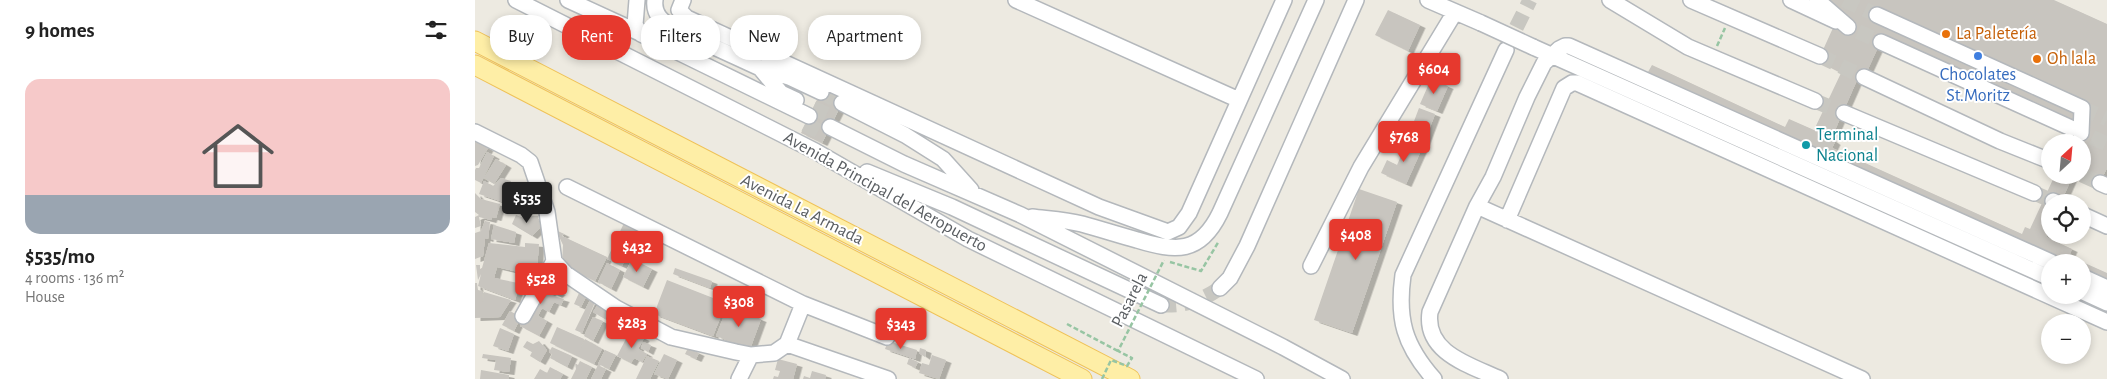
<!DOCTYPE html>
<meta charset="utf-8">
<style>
body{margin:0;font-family:"Alegreya Sans",sans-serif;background:#f2f2f2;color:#222;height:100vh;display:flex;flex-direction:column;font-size:19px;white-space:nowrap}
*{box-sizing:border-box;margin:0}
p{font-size:16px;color:#767676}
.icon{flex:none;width:28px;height:28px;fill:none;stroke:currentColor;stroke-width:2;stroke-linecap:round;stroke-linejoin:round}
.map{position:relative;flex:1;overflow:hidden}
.sheet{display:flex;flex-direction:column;background:#fff;width:475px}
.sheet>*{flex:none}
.hud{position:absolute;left:15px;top:15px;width:475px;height:45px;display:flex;gap:10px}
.needle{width:32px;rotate:26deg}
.buttons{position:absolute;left:1566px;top:134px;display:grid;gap:10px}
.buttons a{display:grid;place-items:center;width:50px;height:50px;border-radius:50%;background:#fff;box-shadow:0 2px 8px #0003;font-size:25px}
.price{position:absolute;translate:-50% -42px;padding:0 11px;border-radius:5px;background:#e6392e;color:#fff;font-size:16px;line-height:32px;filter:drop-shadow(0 1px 2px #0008)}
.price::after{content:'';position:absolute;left:50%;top:30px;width:15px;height:11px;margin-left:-8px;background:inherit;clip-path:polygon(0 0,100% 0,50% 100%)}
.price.on{background:#222;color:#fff}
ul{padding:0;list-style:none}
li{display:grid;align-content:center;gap:10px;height:265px;padding:0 25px}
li+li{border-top:1px solid #e0e0e0}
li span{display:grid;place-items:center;height:155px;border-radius:15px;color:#555}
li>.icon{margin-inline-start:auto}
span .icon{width:90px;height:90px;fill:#fffc;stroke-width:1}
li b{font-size:21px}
h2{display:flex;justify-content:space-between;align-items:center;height:60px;padding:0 25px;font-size:21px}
.chip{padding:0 18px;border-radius:20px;background:#fff;box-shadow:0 2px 8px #0003;font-size:18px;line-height:45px}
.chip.on{background:#e6392e;color:#fff}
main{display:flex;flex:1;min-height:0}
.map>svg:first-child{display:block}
.building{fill:#c8c5bf;filter:url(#shadow)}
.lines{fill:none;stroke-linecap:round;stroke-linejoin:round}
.minor-tunnel{stroke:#c8c7c1;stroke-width:15;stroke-dasharray:15 8;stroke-linecap:butt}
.minor-casing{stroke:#b4b8bc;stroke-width:18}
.major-casing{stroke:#efc258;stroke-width:21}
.path{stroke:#97c5a3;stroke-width:2.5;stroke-dasharray:5 2.5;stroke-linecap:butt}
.minor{stroke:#fff;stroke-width:15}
.major{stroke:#feeea6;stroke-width:19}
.minor-bridge-casing{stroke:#b4b8bc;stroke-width:18;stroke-linecap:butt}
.path-bridge{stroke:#97c5a3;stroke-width:2.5;stroke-dasharray:5 2.5;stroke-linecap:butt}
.minor-bridge{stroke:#fff;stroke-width:15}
.food-dot{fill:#e8710a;stroke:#fff;stroke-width:2}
.shop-dot{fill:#3f7fe0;stroke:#fff;stroke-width:2}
.culture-dot{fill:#0f9aa8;stroke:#fff;stroke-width:2}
.labels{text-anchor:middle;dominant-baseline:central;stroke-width:4;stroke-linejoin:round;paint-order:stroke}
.food-label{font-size:18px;fill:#c56008;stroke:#fff;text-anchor:start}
.shop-label{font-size:18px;fill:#366cbe;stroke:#fff}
.culture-label{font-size:18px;fill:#0d838f;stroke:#fff;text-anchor:start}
.street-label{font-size:18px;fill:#5a5e62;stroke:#fff}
</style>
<main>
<section class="sheet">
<h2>9 homes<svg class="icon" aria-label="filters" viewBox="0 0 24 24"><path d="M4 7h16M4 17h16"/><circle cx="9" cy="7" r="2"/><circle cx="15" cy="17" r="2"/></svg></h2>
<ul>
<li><span style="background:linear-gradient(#f6c9c9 75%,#9aa5b1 0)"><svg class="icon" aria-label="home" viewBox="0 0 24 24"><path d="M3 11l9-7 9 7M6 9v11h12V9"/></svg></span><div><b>$535/mo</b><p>4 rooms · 136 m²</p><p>House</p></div></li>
</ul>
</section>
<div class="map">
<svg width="1632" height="379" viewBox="0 0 1632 379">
<defs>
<filter id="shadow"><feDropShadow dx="5.5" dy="3" stdDeviation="0" flood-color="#0004"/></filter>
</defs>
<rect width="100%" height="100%" fill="#edeae1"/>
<path class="building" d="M1323,0H1579L1632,24V168L1623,186L1599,175H1608V142H1590L1596,128L1404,45L1387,82L1382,80L1356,139L1360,142L1357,148L1547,234L1550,227L1555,229L1580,175H1598L1586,202H1575V229L1571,237L1597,249L1594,256L1632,273V292L1608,281V262H1575V271L1539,255L1541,249L1351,161L1348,169L1302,149L1306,140L1169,79L1177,65L1310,127L1314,119L1339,130L1366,73L1343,61L1362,19Z
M913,10L945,25L933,51L900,35Z
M956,79L973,86L962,111L945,104Z
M350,83L372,93L347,143L326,133Z
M944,108L960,114L949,143L933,137Z
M933,140L948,146L931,184L906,173L912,160L922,165Z
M0,141L13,148L3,165L0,166Z
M12,152L19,156L6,183L0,180V170L1,168H4Z
M21,159L31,165L19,184L9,178Z
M26,178L36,181L28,202L4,194L9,181L18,186Z
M884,189L922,202L877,333L839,320Z
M0,193L6,199L25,204L21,218L17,217L16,220L4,217L6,226L0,228V217L4,215L0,212Z
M46,193L58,195L61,213L58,208L55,207V211L41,203Z
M41,215L54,220V216H63L65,228L57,236L37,224Z
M10,221L15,222L13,239L10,238L8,256L0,259V233L6,231Z
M149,223L164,230L147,266L132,259Z
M19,225L41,232L39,243L16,239Z
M81,230L89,234L87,236L132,257L120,281L87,265L88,245Z
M14,243L50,247V243L64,244L62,268L58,267L57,275L22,267L19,278L43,283L44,286L40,300L3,286L6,274L3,280L1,265H5V269L7,268Z
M157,259L177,269L168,287L148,277Z
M132,263L145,270L136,289L123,282Z
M200,268L237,281L235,288L198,274Z
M69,273L84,281L80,290L85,292L82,295L76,292L75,295L89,299L86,305L79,302L74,312L67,308L63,316L72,321L64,336L45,326Z
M192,280L251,303L238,336L179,314Z
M0,283H2L3,290L7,291L8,302L9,292L36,300L25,317L0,318Z
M104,293L111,297L106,307L99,304Z
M115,300L120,302L107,333L100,330Z
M124,303L135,310L130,319L118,312Z
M253,306L286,319L275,349L241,336Z
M35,311L46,317L39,331L27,325Z
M118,317L128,321L118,341L109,336Z
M82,327L109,339L104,352L110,339L127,349L119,364L75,343Z
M25,328L39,334L33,351L18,346Z
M157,332L169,338L163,349L172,354L167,362L159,358L156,363L142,356L152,337L154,338Z
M52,341L58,344L64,341L72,350L65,362L55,356L57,352L48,347Z
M413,341L442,350L440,359L410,349Z
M168,342L176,345L173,352L166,348Z
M77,347L97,356L92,367L75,358L77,354L74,352Z
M213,348L224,353L221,359L210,354Z
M445,348L451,350L450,357L444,353Z
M130,350L141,355L134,369L123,364Z
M8,354L36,358L34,372L19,370L21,360L7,358Z
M189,354L202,360L193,379L179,374Z
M457,355L471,360L464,379L444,373L447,363L454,365Z
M172,356L184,361L175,379H161Z
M434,358L443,362L440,368L432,364Z
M303,359L322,364L318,379H298L299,376L303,377L305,371L300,370Z
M105,361L117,367L111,379H96L101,369L100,363L103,365Z
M123,365L131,369L126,379H116Z
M75,367L88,374L85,379H59L65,369L72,373Z
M6,370L34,375V379H5Z
M337,371L351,375L350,379H328L329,376L335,378Z"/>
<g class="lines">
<path class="minor-tunnel" d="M1369,0L1402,15
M1362,22L1406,42
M1031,48L1055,0
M1345,56L1389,77
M346,92L367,103
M1340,101L1369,113
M338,108L360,118
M1607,108L1632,119
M330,124L351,135
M1596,128L1632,144
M1607,175L1625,183
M1559,193L1578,201
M686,305C709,306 726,301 745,288"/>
<g class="minor-casing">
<path id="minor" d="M41,0L340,151L493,239L781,379
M93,0L167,34
M162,0L160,25L166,34L334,116
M180,0C178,15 188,22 200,29L285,68L314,77L346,92
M208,0L204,10L212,18L624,207L693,232L704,227L714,213L809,0
M541,0L764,100
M953,0L1006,23
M1135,0L1213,47L1340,101
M1216,0L1345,56
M1316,0L1361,21
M1342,0L1373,27
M1402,15L1607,108L1606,133
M1406,42L1596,128
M1058,47L1575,278
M285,68L306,93L321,100
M1389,77L1525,141L1575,161
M367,103L430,135L468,159L496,190
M1369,113L1559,193
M355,127L429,164L546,215L808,347L867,379
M0,132L46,155L55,162L72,212L79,261L91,274L141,308L196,337L261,352L276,355L299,353L312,344L413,379
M392,172L477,207L686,305
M1625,183L1632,186
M92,187L328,304L312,344
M1578,201L1580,202
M1002,206L1387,379
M1608,215L1632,226
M557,217C573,219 591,220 607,224C625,229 644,235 662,240C701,252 725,254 745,213L841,0
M1032,220L1089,88L1097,83H1102L1632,322
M836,266L886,167L980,12
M1608,277L1632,288
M745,288L755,278L772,246L881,0
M1608,292L1632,303
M328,304L412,337
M48,316L79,261
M264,379L276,355
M959,379C929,345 922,319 928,275L1031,50
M1025,379C995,365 949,353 955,312L1002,206L1018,177L1052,97L1069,63L1084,49L1090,46H1094L1576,262"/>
</g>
<g class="major-casing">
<path id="major" d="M0,41L655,379
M0,65L607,379"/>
</g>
<path class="path" d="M1242,46L1250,28
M695,262L726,271L744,241
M592,324L643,351"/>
<use href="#minor" class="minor"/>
<use href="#major" class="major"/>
<g class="minor-bridge-casing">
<path id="minor-bridge" d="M1006,23L1058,47"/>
</g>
<path class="path-bridge" d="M627,379L636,360L652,366L657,358L643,351L689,260"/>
<use href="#minor-bridge" class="minor-bridge"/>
</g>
<g class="food-dot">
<circle cx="1471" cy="34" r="5"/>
<circle cx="1562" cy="59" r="5"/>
</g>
<circle class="shop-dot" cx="1503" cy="56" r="5"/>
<circle class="culture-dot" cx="1331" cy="145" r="5"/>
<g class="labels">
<g class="food-label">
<text x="1481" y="34">La Paletería</text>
<text x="1572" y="59">Oh lala</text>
</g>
<g class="shop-label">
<text x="1503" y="75">Chocolates<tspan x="1503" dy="21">St.Moritz</tspan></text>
</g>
<g class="culture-label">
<text x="1341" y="135">Terminal<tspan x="1341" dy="21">Nacional</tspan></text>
</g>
<g class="street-label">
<text transform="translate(410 192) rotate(29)">Avenida Principal del Aeropuerto</text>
<text transform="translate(327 210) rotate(27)">Avenida La Armada</text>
<text transform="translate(655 300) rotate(-63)">Pasarela</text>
</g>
</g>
</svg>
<div class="buttons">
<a><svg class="needle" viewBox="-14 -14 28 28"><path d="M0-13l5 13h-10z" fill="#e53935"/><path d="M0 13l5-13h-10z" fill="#767676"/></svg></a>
<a><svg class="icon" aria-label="locate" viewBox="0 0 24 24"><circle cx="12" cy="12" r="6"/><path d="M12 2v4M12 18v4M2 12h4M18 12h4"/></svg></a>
<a>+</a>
<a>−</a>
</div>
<b class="price" style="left:959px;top:95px">$604</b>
<b class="price" style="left:929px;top:163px">$768</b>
<b class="price on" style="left:52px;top:224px">$535</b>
<b class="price" style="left:881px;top:261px">$408</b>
<b class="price" style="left:162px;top:273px">$432</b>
<b class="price" style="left:66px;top:305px">$528</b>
<b class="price" style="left:264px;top:328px">$308</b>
<b class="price" style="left:157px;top:349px">$283</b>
<b class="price" style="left:426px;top:350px">$343</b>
<div class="hud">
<a class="chip">Buy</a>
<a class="chip on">Rent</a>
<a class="chip">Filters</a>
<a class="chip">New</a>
<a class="chip">Apartment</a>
</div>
</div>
</main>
